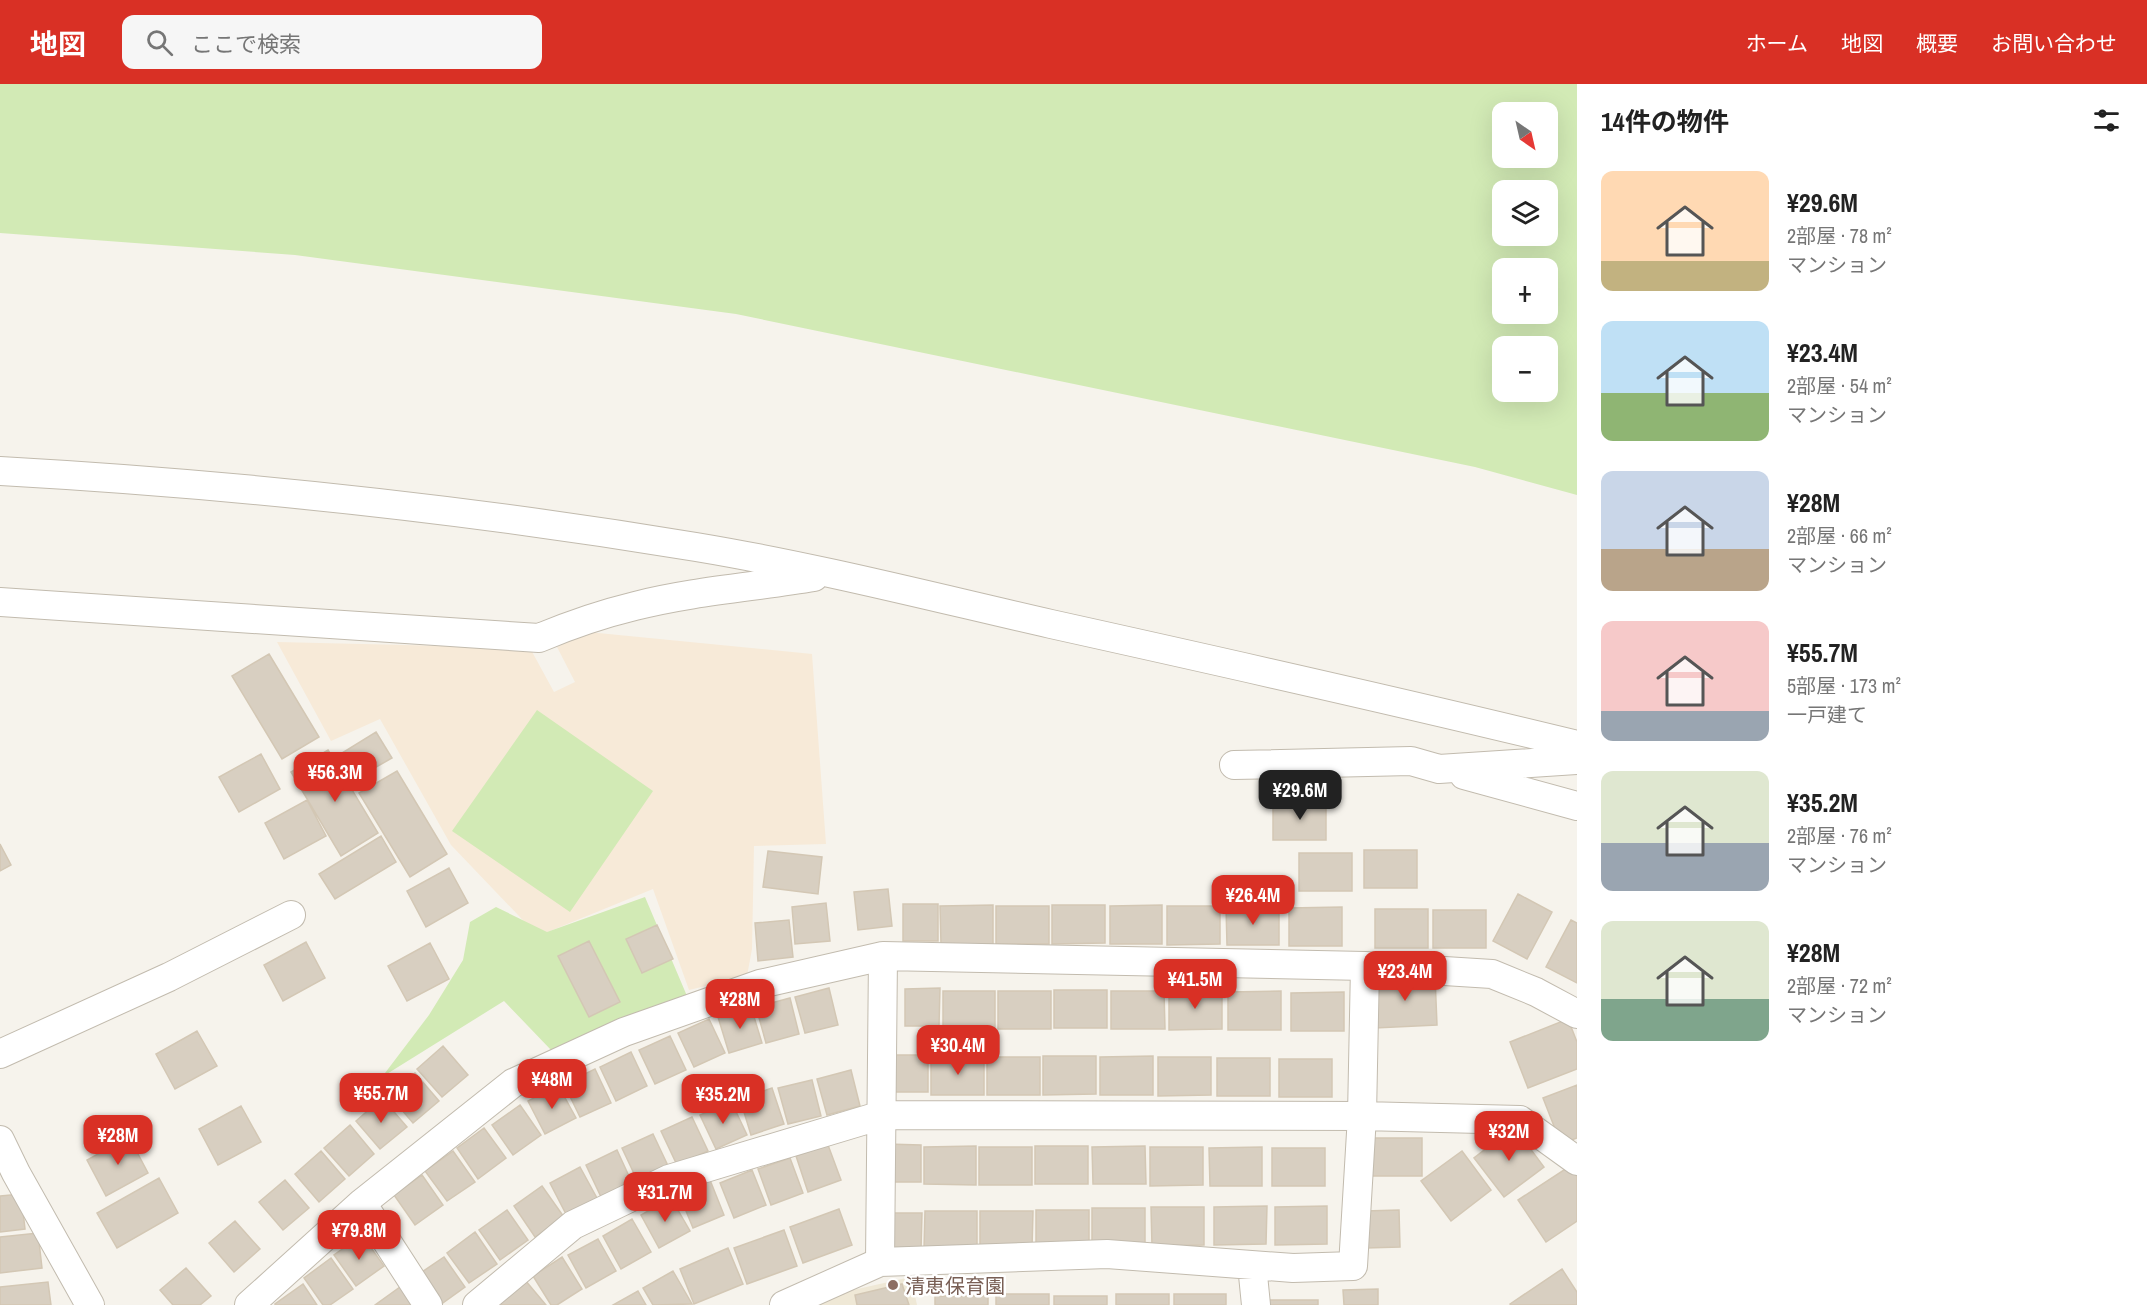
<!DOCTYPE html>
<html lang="ja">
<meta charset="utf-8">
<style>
body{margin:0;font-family:"Archivo Narrow","Noto Sans JP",sans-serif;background:#f6f6f6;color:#222;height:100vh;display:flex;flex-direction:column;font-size:22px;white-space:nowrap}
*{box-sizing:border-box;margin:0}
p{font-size:20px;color:#767676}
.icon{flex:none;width:33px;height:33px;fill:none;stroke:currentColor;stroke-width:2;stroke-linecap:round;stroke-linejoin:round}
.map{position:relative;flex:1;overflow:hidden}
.panel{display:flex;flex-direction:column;background:#fff;width:570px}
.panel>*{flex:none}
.needle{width:39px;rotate:146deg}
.tools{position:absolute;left:1492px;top:18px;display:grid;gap:12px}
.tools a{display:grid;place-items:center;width:66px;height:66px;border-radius:12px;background:#fff;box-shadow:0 6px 24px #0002;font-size:30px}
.price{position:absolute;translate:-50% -51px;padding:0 14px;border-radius:12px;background:#d93025;color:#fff;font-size:20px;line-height:39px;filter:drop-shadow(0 2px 3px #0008)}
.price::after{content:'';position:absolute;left:50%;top:36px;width:18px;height:14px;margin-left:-9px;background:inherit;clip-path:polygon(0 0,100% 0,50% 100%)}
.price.on{background:#222;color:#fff}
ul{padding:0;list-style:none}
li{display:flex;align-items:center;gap:18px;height:150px;padding:0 24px}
li span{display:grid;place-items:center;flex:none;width:168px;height:120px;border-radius:12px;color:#555}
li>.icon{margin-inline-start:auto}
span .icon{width:72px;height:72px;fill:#fffc;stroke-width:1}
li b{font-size:26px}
h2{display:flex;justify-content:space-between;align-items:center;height:72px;padding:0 24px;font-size:26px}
header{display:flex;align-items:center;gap:36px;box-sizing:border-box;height:84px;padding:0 30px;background:#d93025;color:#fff}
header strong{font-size:28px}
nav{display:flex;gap:33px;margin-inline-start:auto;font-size:21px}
.search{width:420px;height:54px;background:#f6f6f6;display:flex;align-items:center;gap:15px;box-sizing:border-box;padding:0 21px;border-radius:12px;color:#767676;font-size:22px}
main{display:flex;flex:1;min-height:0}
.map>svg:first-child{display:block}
.commercial{fill:#f7ead8}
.education{fill:#efe8d6}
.green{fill:#d2eab5;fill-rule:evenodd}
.building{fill:#d8cfc1;stroke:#d3c7b4;stroke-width:1.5}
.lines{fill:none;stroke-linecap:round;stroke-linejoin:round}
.minor-casing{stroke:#c2bbae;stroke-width:30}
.minor{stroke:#fff;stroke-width:28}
.education-dot{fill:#8d6e63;stroke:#fff;stroke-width:2}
.labels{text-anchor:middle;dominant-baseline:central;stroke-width:5;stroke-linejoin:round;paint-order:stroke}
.education-label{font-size:20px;fill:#785e54;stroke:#fff;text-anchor:start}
</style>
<header>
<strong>地図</strong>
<div class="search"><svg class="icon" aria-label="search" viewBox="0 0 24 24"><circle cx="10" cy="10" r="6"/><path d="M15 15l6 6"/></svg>ここで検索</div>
<nav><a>ホーム</a><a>地図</a><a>概要</a><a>お問い合わせ</a></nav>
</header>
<main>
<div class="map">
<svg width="1577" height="1221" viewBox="0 0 1577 1221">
<rect width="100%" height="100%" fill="#f6f3ec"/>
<path class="commercial" d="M588,548L812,570L826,760L754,762L752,865L747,892L689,906L653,805L538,852L451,761L380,635L331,657L277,558L530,564L554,608L575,598L557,563Z"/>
<path class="education" d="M911,1193L917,1221H809L835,1210Z"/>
<path class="green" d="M0,0H1577V411L1475,383L736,230L295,171L0,149ZM1503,28H1548V74H1503ZM1503,106H1548V152H1503ZM1503,184H1548V230H1503ZM1503,262H1548V308H1503Z
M537,626L653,707L570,828L452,747Z
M645,813L687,912L551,966L504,917L382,993L429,931L463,876L470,838L496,823L547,848Z"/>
<path class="building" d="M269,570L319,653L282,675L232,592Z
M376,648L392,674L357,694L342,669Z
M328,666L378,749L341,772L291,688Z
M261,670L280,705L239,728L219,693Z
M397,687L447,770L410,793L359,709Z
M307,716L326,752L284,775L265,739Z
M1273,718H1326V756H1273Z
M381,752L396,778L335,815L319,790Z
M0,760L11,781L0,787Z
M1364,766H1417V804H1364Z
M768,767L822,773L818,810L763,803Z
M1299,769H1352V807H1299Z
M449,784L468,819L426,843L407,807Z
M888,805L892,842L858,846L854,808Z
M1518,810L1552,828L1527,875L1493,857Z
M826,819L830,857L795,860L792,823Z
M903,820H938V857H903Z
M993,821V860H941L940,822Z
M1052,821H1105V859L1052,860Z
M1162,821V860H1110V822Z
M996,822H1049V860H996Z
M1167,822H1220V860L1167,861Z
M1226,823H1279V861H1227Z
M1342,823V862H1289V824Z
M1375,825H1428V864H1375Z
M1433,826H1486V864H1433Z
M789,836L793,873L758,877L755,839Z
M1571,836L1577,839V899L1546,883Z
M657,841L673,875L642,889L626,855Z
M589,857L620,918L589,933L558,872Z
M306,858L325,894L283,917L264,881Z
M430,859L449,895L407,917L388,882Z
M1435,892L1437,941L1375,944L1373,895Z
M829,904L838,941L805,949L795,913Z
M940,904L939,942H905V905Z
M1054,906H1107V944H1054Z
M943,907H995V945H943Z
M998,907H1051V945H998Z
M1111,907H1164L1165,945H1111Z
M1169,907H1222V945L1169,946Z
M1281,907V946H1228V908Z
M1344,908V947H1291V909Z
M790,914L799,950L766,959L756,923Z
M751,923L762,959L729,969L718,933Z
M709,935L725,969L694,983L678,949Z
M1568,935L1577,958V985L1528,1004L1510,958Z
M197,947L217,982L175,1005L156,970Z
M670,952L686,986L655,1000L639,966Z
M443,962L468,991L442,1013L417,985Z
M631,968L647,1002L616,1017L600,983Z
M894,971H928V1008H894Z
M984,972V1011H931V973Z
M1043,972H1096V1010L1043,1011Z
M1153,972V1011H1100V973Z
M987,973H1040V1011H987Z
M1158,973H1211V1011L1158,1012Z
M1217,974H1270V1012H1217Z
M1279,975H1332V1013H1279Z
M595,985L611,1019L580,1033L564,1000Z
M851,986L860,1022L827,1031L817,995Z
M415,989L439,1017L413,1039L389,1011Z
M812,996L821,1032L788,1040L778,1004Z
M558,1001L576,1034L545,1050L528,1017Z
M1577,1001V1054L1561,1060L1543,1014Z
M772,1004L784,1040L751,1051L740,1015Z
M382,1014L407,1043L380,1065L356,1037Z
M731,1017L747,1051L716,1065L700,1031Z
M520,1021L541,1051L513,1071L492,1041Z
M241,1022L261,1058L218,1081L199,1045Z
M692,1033L708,1067L677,1081L661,1047Z
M350,1041L374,1070L349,1092L324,1064Z
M1514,1043L1544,1083L1504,1113L1474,1074Z
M484,1044L506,1074L478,1095L457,1064Z
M653,1050L669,1084L638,1098L622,1064Z
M129,1053L148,1089L106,1112L87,1076Z
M1369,1054H1422V1092H1369Z
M886,1060L921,1061V1098H886Z
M828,1061L841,1096L808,1108L796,1072Z
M976,1062V1101L924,1100V1063Z
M1035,1062H1088V1100H1035Z
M1145,1062L1146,1100H1093L1092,1063Z
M979,1063H1032V1101H979Z
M1150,1063H1203V1101L1150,1102Z
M1262,1063V1102H1210L1209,1064Z
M1272,1064H1325V1102H1272Z
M617,1066L633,1101L602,1115L586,1081Z
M321,1067L345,1095L319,1118L295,1090Z
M453,1067L475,1098L447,1117L425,1087Z
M1462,1067L1491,1106L1451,1137L1421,1097Z
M790,1074L803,1109L771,1121L758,1085Z
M1570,1082L1577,1092V1137L1546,1158L1518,1116Z
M580,1083L598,1116L567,1132L550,1099Z
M752,1086L766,1121L734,1134L720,1099Z
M422,1091L443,1121L415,1141L394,1111Z
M159,1094L178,1129L117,1164L97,1129Z
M285,1096L309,1124L283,1146L259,1118Z
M710,1096L724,1131L693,1144L679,1110Z
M542,1102L564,1133L535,1153L514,1122Z
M21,1110L25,1145L0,1148V1112Z
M671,1114L690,1147L659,1164L641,1131Z
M1267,1122L1266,1160L1214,1161V1123Z
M1327,1122V1160L1275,1161V1123Z
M1151,1123H1204V1161L1152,1162Z
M1092,1124H1145V1162H1092Z
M839,1125L852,1161L803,1179L790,1143Z
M507,1126L528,1156L500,1176L479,1146Z
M1036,1126H1089V1164H1036Z
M1399,1126L1400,1163L1366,1164L1365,1127Z
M925,1127H977V1165H924Z
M980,1127H1033L1032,1165H980Z
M887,1129H922L921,1166H887Z
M632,1135L651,1168L621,1185L603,1152Z
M235,1137L260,1165L234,1188L209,1159Z
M784,1146L797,1182L747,1200L734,1164Z
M475,1148L497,1180L469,1199L447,1169Z
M38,1149L42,1184L0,1189V1153Z
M362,1151L384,1182L356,1202L334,1171Z
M598,1155L616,1187L586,1204L568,1171Z
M728,1164L743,1200L694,1220L680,1185Z
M444,1173L465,1203L440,1221L416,1192Z
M562,1173L582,1205L557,1221H551L533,1192Z
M331,1174L353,1205L330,1221H323L304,1194Z
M186,1184L211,1212L200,1221H173L160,1206Z
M1562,1185L1577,1208V1221H1511L1510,1220Z
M673,1187L692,1220L653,1221L643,1204Z
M525,1196L546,1221H502L499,1217Z
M48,1198L51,1221H0V1203Z
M303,1200L317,1221H275V1220Z
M902,1200L909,1221H857L855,1211Z
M400,1203L413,1221H375Z
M1378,1205V1221H1344L1343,1206Z
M638,1207L646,1221H613Z
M996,1210H1049V1221H996Z
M1116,1210H1169V1221H1116Z
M1174,1210H1226V1221H1174Z
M935,1212H988V1221H935Z
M1054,1212H1107V1221H1054Z
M1266,1216H1318V1221H1266Z"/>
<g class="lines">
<g class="minor-casing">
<path id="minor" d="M0,387C233,400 466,425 696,463C816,483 933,513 1051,540C1227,579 1402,618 1577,661
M0,518L539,554C570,541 602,530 635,522C694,507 755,503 814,493
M1234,681L1411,677L1439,685L1577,676
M1464,691L1577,722
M0,970L169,893L291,831
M0,1056L16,1089L90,1221
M362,1119L428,1221
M880,1178L883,872
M1252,1181L1256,1221
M249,1221L362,1119L513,999L624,948L760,900L883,872L1365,882L1492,890L1536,908L1577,930
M477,1221L573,1141L669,1095L882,1031L1362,1032L1520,1036L1577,1077
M784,1221L880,1178L1107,1170L1293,1184L1353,1182L1362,1032L1365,882"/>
</g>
<use href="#minor" class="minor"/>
</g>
<circle class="education-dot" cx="893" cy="1201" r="6"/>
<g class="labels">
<g class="education-label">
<text x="905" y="1201">清恵保育園</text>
</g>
</g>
</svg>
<div class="tools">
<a><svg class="needle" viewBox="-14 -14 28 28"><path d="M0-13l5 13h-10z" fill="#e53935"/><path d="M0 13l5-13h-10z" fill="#767676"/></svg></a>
<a><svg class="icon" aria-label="layers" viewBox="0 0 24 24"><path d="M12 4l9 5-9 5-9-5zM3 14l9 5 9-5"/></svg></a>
<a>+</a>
<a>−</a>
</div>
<b class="price" style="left:335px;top:719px">¥56.3M</b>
<b class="price on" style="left:1300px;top:737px">¥29.6M</b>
<b class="price" style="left:1253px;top:842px">¥26.4M</b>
<b class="price" style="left:1405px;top:918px">¥23.4M</b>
<b class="price" style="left:1195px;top:926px">¥41.5M</b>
<b class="price" style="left:740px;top:946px">¥28M</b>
<b class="price" style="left:958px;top:992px">¥30.4M</b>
<b class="price" style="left:552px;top:1026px">¥48M</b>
<b class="price" style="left:381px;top:1040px">¥55.7M</b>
<b class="price" style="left:723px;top:1041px">¥35.2M</b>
<b class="price" style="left:1509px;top:1078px">¥32M</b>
<b class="price" style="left:118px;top:1082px">¥28M</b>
<b class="price" style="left:665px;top:1139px">¥31.7M</b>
<b class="price" style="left:359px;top:1177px">¥79.8M</b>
</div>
<section class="panel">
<h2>14件の物件<svg class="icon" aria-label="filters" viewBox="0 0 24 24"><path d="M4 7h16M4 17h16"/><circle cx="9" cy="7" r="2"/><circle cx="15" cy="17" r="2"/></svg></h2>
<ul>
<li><span style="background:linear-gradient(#ffd9b3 75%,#c2b280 0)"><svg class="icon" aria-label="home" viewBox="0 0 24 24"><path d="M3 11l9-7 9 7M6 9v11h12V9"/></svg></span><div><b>¥29.6M</b><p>2部屋 · 78 m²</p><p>マンション</p></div></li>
<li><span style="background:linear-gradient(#bfe0f5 60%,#8fb573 0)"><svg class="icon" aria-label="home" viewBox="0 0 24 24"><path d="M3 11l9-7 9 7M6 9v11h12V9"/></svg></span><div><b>¥23.4M</b><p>2部屋 · 54 m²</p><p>マンション</p></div></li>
<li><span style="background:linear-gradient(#c9d6e8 65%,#b9a48a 0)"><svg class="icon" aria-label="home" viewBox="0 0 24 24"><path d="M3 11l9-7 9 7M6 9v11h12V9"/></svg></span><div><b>¥28M</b><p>2部屋 · 66 m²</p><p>マンション</p></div></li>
<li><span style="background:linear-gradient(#f6c9c9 75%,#9aa5b1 0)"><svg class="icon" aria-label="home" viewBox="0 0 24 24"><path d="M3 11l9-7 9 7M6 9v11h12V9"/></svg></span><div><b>¥55.7M</b><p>5部屋 · 173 m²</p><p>一戸建て</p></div></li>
<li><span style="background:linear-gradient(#dfe7d0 60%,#9aa5b1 0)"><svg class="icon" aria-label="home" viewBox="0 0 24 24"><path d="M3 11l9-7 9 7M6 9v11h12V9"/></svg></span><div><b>¥35.2M</b><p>2部屋 · 76 m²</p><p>マンション</p></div></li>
<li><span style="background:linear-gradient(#dfe7d0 65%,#7fa58c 0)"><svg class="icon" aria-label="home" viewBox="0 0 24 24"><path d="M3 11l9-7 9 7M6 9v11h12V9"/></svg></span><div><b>¥28M</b><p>2部屋 · 72 m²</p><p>マンション</p></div></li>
</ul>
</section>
</main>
